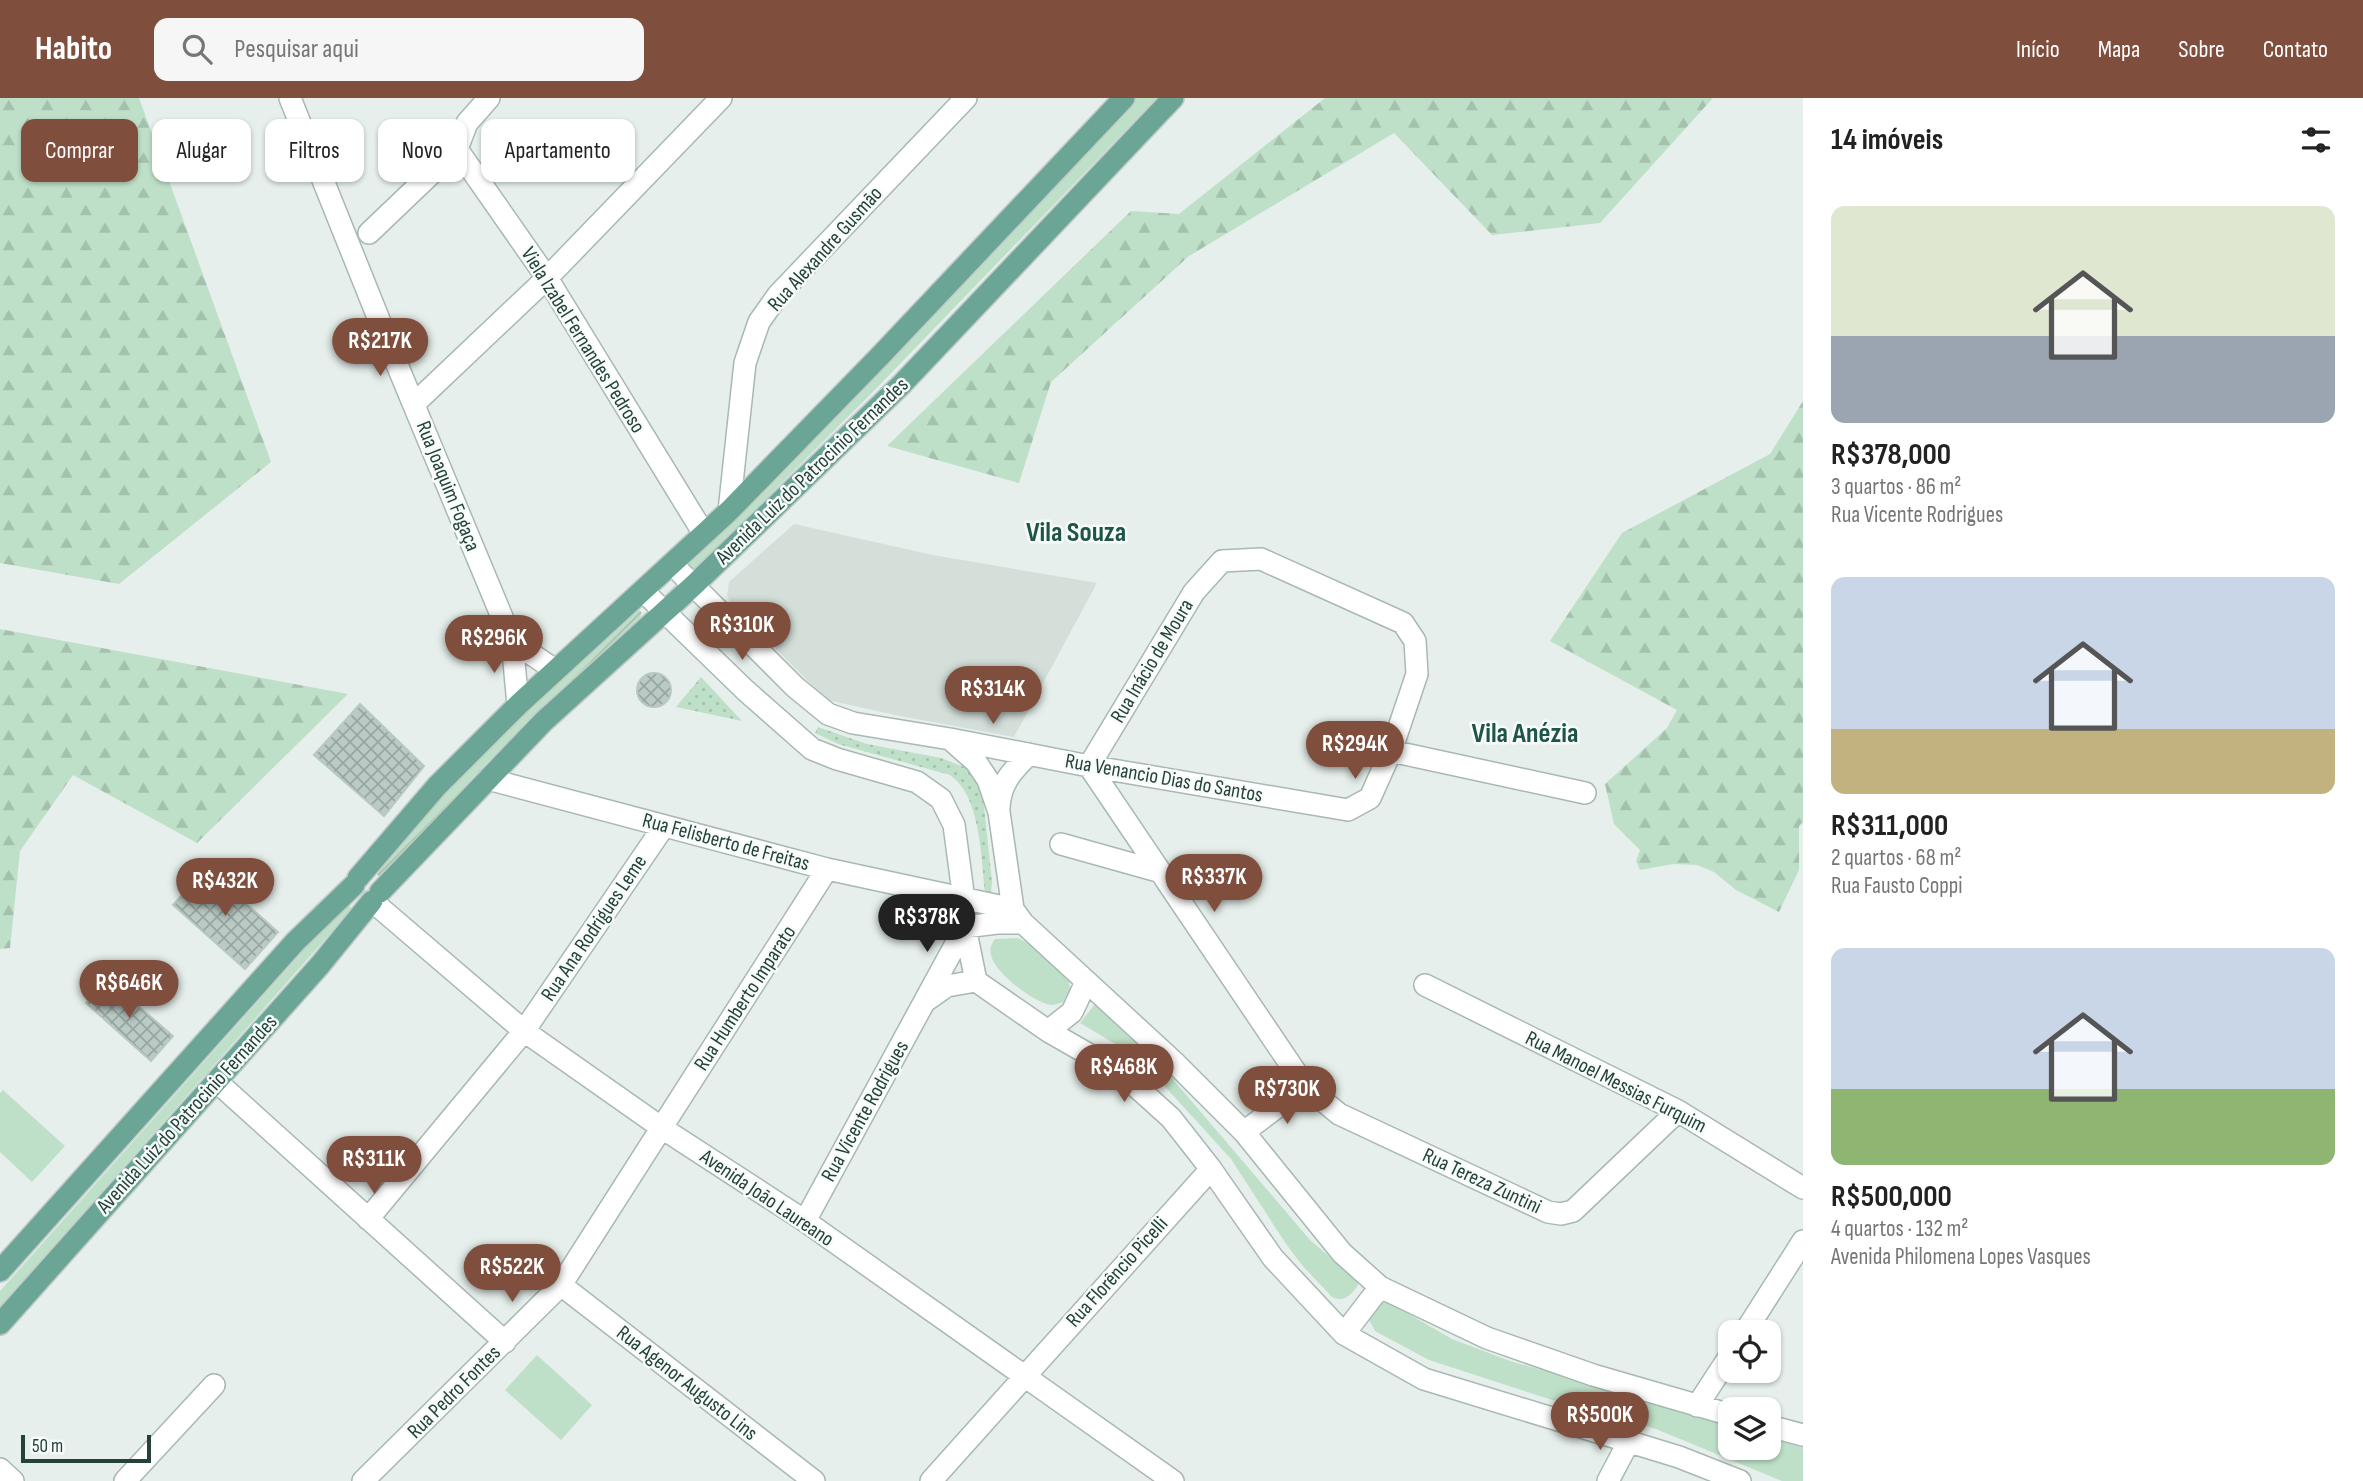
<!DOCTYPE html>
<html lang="pt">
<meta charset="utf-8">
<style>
body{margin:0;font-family:"Sofia Sans Condensed",sans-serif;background:#f6f6f6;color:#222;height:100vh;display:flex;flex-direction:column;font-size:26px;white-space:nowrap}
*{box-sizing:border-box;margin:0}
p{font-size:23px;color:#767676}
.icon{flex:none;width:38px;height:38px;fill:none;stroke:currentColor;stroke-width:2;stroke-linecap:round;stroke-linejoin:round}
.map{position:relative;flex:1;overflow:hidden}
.details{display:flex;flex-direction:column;background:#fff;width:560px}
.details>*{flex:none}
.banner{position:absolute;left:21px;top:21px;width:665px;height:63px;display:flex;gap:14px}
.buttons{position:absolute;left:1718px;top:1222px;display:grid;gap:14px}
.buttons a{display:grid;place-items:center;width:63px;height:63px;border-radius:14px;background:#fff;box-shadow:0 2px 5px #0004;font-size:35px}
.scale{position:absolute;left:21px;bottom:18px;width:130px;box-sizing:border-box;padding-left:7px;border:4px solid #24423a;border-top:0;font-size:19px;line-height:24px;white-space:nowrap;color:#24423a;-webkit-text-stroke:5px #f7fbf9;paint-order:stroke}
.price{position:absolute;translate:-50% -60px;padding:0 16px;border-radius:24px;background:#804e3d;color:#fff;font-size:23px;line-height:46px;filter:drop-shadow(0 2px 4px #0008)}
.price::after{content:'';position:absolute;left:50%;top:42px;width:21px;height:16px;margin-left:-10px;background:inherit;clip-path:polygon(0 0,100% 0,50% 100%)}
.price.current{background:#222;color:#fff}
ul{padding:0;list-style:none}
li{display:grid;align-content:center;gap:14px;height:371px;padding:0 28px}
li span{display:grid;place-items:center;height:217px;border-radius:14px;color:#555}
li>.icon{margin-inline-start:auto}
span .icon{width:126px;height:126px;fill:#fffc;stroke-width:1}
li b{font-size:30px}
h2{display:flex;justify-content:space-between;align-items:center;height:84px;padding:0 28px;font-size:30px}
.tag{padding:0 24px;border-radius:14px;background:#fff;box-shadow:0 2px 5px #0004;font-size:24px;line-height:63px}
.tag.current{background:#804e3d;color:#fff}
header{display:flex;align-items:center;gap:42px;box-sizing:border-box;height:98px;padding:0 35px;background:#804e3d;color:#fff}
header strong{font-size:33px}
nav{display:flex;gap:38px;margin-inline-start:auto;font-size:24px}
.search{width:490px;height:63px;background:#f6f6f6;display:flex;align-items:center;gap:18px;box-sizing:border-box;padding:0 24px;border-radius:14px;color:#767676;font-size:26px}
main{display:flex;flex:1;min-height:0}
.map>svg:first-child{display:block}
.built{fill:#d4dfda}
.grass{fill:#bfe0c8}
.forest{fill:url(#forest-firs)}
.park{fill:url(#park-dots)}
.garden{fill:url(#garden-furrows)}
.building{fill:url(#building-cross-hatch);stroke:#b8c9c2;stroke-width:2}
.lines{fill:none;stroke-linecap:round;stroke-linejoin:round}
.minor-casing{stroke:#a8b8b2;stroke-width:24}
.major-casing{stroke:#c2cac8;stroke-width:24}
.minor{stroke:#fff;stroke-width:21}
.major{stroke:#6aa596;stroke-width:21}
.labels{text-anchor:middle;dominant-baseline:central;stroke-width:5;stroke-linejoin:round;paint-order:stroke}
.street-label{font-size:21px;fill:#24423a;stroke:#f7fbf9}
.district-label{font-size:28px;font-weight:bold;fill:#1f5548;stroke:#f7fbf9}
</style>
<header>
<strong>Habito</strong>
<div class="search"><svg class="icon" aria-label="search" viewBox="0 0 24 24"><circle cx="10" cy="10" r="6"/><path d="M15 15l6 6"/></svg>Pesquisar aqui</div>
<nav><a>Início</a><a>Mapa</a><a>Sobre</a><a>Contato</a></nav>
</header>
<main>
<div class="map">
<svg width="1803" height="1383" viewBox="0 0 1803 1383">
<defs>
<pattern id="forest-firs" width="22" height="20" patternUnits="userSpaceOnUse" patternTransform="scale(1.75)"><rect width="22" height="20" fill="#bfe0c8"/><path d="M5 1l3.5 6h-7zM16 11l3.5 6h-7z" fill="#a4c1ad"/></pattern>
<pattern id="park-dots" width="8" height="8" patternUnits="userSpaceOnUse" patternTransform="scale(1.75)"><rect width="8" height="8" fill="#bfe0c8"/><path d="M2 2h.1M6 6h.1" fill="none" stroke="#a4c1ad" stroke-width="1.8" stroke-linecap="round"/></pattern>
<pattern id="garden-furrows" width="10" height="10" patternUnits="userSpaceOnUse" patternTransform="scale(1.75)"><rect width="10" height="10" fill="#bfe0c8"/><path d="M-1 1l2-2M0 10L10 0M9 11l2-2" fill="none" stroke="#a4c1ad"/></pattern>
<pattern id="building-cross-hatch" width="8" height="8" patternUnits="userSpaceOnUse" patternTransform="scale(1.75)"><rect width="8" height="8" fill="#bbcac4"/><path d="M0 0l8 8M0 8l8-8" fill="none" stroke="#98a6a0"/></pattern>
</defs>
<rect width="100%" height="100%" fill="#e6efeb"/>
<path class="built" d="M794,426L933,457L1097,485L1014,639L900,618L827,602L732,507L727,498L729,484Z"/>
<path class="grass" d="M1134,0H1157L868,299L690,476L679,465Z
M344,807L350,808L351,812L0,1209V1193Z
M1018,840L1033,848L1069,883L1070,893L1063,904C1059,905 1055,907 1051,907C1034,905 994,874 991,857C989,851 992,845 995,841Z
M1095,906L1171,979L1310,1142L1357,1182L1358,1187C1351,1197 1344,1205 1332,1199L1302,1167L1286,1146L1231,1061L1149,971L1117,947L1080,925Z
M3,992L65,1048L32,1084L0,1054V995Z
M1383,1201L1452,1241L1510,1263L1731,1325V1349H1769V1336L1803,1346V1383H1782L1656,1331L1549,1301L1429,1262L1375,1233L1368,1220Z
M537,1257L592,1307L561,1342L505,1292Z"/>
<path class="forest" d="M0,0H139L271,364L119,486L0,465Z
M1325,0H1713L1600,125L1492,137L1394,35L1189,158L1051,284L1019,385L887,348L1131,113L1179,116Z
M1803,303V724L1799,728V772L1779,814L1736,792L1714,774L1697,767L1673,766L1640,772L1636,763L1640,752L1614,726L1605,686L1667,630L1677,612L1550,543L1622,435L1770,356Z
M0,531L348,596L197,745L73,677L20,753L10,850L0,851Z"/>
<path class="park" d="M701,579L742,623L676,609Z
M818,629L867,646L941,660L972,672L982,689L992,784L991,794L985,795C981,761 981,698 950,677L838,646L815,635Z"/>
<path class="garden" d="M636,509L642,515L640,520L544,607L479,673L383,778H378L377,774L447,690L527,607Z"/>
<path class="building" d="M637 592a17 17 0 1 1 34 0a17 17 0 1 1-34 0Z
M360,606L424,668L384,718L314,657Z
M206,770L278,834L245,871L173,807Z
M107,881L173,938L151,963L86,905Z"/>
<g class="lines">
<g class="minor-casing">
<path id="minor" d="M290,0L398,269L512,543L518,607
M457,51L547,180L704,436
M369,135L457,51L467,25L489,0
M414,306L547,180L721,0
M729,413L745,265L759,224L778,197L966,0
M672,466L795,589L828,616L853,625L950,641L976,664L988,682L999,714L1013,811L1023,825L1174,964L1244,1034L1342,1155L1380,1189L1487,1240L1593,1277L1731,1317
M643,493L745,592L812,651L837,661L917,684L941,701L954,727L964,802L965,829L976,883L1048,933L1121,975L1171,1020L1211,1071L1273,1160L1344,1236L1424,1281L1679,1359L1740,1383
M512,543L555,572
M950,641L1089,668L1348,712L1370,700L1391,653L1417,576L1415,543L1403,525L1261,461L1222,463L1194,494L1089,668L1305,988L1339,1016L1548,1114L1561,1116L1573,1113L1678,1013
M1391,653L1585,695
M488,681L827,771L1013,811
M999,710C1000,685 1012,673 1029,656
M1061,746L1161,774
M372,803L524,933L662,1030L805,1123L1173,1383
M1425,887L1678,1013L1803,1090
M927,902L947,888L976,883
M1048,933L1072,914L1086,884
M216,983L505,1244
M1244,1034L1305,988
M368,1121L524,933L664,728
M805,1123L965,829L997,825H1023
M561,1187L814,1383
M1745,1234L1803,1143
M1344,1236L1380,1189
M1697,1308L1731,1256
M1769,1328L1803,1337
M0,1371L13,1383
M125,1383L214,1287
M363,1383L561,1187L827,771
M931,1383L1211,1071
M1608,1383L1628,1345"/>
</g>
<g class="major-casing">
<path id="major" d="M358,780L437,688L518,607L729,413L880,258L1124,0
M380,794L544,623L694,487L902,286L1173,0
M0,1173L295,844L354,787
M0,1226L320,867L372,803"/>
</g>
<use href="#minor" class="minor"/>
<use href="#major" class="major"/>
</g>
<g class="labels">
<g class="street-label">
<text transform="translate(825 151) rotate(-48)">Rua Alexandre Gusmão</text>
<text transform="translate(583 242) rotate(58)">Viela Izabel Fernandes Pedroso</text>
<text transform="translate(812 373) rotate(-44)">Avenida Luiz do Patrocinio Fernandes</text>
<text transform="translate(448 388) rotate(68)">Rua Joaquim Fogaça</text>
<text transform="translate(1152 563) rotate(-59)">Rua Inácio de Moura</text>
<text transform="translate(1164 680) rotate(10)">Rua Venancio Dias do Santos</text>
<text transform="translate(726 744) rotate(15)">Rua Felisberto de Freitas</text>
<text transform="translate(594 830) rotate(-56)">Rua Ana Rodrigues Leme</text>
<text transform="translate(745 900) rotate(-57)">Rua Humberto Imparato</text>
<text transform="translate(1616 984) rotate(27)">Rua Manoel Messias Furquim</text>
<text transform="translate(865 1013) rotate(-61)">Rua Vicente Rodrigues</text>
<text transform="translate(187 1016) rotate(-48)">Avenida Luiz do Patrocinio Fernandes</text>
<text transform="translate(1482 1083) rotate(25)">Rua Tereza Zuntini</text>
<text transform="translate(767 1100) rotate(34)">Avenida João Laureano</text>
<text transform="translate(1117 1174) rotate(-48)">Rua Florêncio Picelli</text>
<text transform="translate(687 1285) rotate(38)">Rua Agenor Augusto Lins</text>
<text transform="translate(454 1294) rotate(-45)">Rua Pedro Fontes</text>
</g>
<g class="district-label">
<text x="1076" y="434">Vila Souza</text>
<text x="1525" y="635">Vila Anézia</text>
</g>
</g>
</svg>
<div class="buttons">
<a><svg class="icon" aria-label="locate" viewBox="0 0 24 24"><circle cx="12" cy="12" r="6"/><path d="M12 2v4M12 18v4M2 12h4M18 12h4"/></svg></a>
<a><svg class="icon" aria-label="layers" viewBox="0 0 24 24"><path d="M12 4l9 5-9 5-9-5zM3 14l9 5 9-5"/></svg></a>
</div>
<div class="scale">50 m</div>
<b class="price" style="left:380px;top:280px">R$217K</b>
<b class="price" style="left:742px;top:564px">R$310K</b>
<b class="price" style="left:494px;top:577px">R$296K</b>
<b class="price" style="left:993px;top:628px">R$314K</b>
<b class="price" style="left:1355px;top:683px">R$294K</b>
<b class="price" style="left:1214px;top:816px">R$337K</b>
<b class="price" style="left:225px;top:820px">R$432K</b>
<b class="price current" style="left:927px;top:856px">R$378K</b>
<b class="price" style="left:129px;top:922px">R$646K</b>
<b class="price" style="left:1124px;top:1006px">R$468K</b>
<b class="price" style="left:1287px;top:1028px">R$730K</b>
<b class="price" style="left:374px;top:1098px">R$311K</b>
<b class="price" style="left:512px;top:1206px">R$522K</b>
<b class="price" style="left:1600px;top:1354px">R$500K</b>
<div class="banner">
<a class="tag current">Comprar</a>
<a class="tag">Alugar</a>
<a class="tag">Filtros</a>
<a class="tag">Novo</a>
<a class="tag">Apartamento</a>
</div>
</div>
<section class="details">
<h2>14 imóveis<svg class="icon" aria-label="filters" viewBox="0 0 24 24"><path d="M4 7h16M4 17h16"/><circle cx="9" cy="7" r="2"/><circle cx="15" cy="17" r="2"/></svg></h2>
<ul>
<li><span style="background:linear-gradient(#dfe7d0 60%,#9aa5b1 0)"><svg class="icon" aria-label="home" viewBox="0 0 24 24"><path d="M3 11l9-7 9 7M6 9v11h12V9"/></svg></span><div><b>R$378,000</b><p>3 quartos · 86 m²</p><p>Rua Vicente Rodrigues</p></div></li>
<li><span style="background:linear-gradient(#c9d6e8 70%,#c2b280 0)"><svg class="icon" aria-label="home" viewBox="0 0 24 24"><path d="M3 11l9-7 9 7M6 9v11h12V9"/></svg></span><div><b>R$311,000</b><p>2 quartos · 68 m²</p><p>Rua Fausto Coppi</p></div></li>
<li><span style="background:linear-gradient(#c9d6e8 65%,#8fb573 0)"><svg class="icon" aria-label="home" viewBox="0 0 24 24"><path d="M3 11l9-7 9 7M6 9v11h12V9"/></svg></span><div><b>R$500,000</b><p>4 quartos · 132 m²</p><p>Avenida Philomena Lopes Vasques</p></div></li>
</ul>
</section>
</main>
